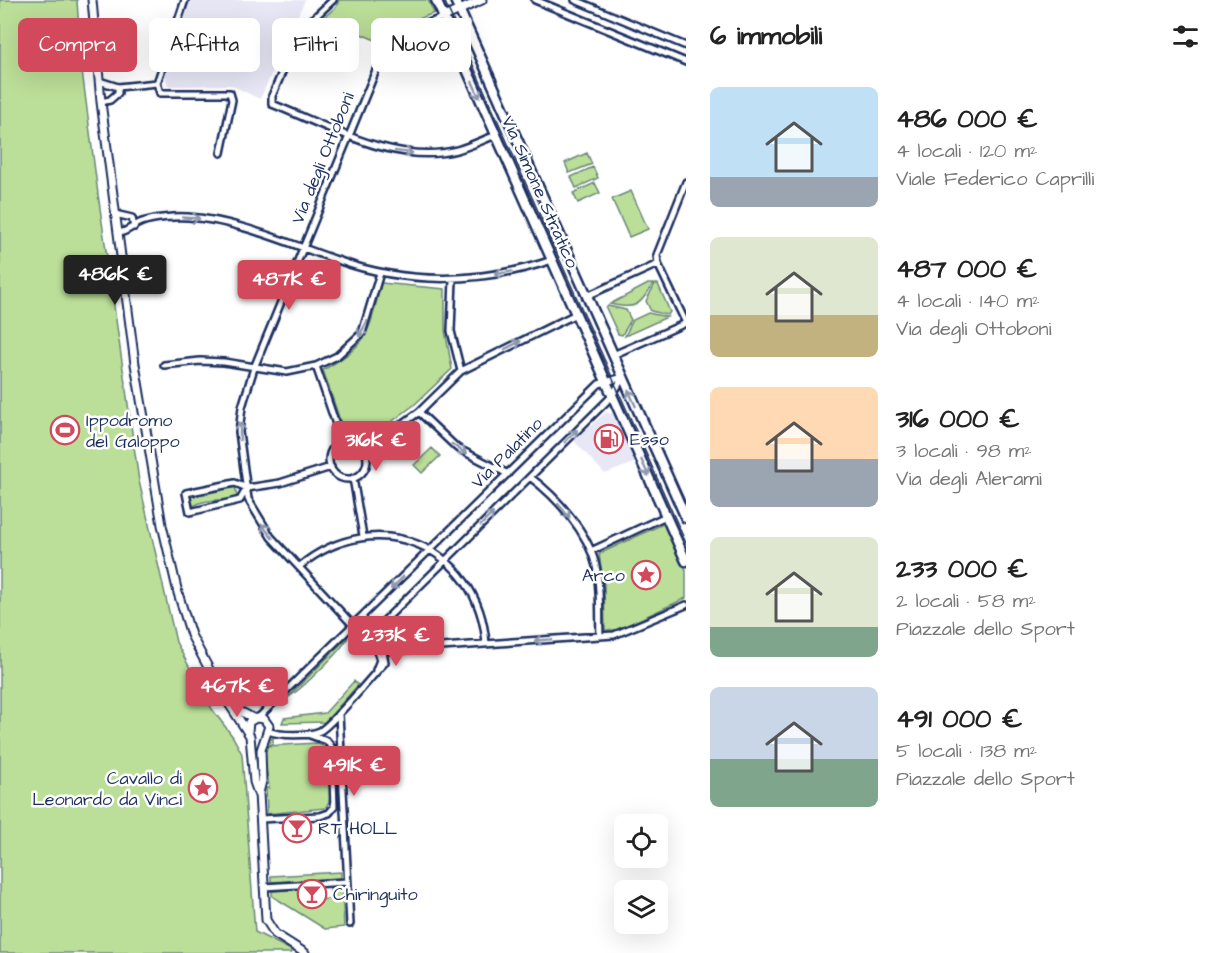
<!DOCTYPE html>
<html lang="it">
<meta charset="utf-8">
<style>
body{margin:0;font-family:"Architects Daughter",sans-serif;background:#f6f6f6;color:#222;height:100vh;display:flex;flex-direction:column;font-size:22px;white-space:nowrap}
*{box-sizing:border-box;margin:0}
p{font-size:20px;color:#767676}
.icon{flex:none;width:33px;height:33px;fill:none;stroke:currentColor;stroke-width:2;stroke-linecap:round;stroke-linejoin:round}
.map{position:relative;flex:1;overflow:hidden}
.sheet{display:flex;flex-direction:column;background:#fff;width:540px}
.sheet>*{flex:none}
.top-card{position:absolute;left:18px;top:18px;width:570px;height:54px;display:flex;gap:12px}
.tools{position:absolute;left:614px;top:814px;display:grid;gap:12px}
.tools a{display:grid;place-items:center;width:54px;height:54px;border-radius:9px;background:#fff;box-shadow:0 6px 24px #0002;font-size:30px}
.price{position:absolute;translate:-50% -51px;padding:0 14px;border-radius:6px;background:#d1495b;color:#fff;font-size:20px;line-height:39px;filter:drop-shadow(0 2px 3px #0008)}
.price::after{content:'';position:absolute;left:50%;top:36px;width:18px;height:14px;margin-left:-9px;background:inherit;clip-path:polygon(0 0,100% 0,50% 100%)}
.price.current{background:#222;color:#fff}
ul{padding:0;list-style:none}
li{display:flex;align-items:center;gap:18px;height:150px;padding:0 24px}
li span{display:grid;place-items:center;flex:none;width:168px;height:120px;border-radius:9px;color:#555}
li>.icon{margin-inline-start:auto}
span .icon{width:72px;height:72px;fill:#fffc;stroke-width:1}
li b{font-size:26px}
h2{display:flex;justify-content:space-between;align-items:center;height:72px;padding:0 24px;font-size:26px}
.chip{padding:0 21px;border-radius:9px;background:#fff;box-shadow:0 6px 24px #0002;font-size:21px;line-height:54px}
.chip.current{background:#d1495b;color:#fff}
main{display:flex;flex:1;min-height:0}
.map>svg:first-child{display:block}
.built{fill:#e8e7f6}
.green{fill:#bbde98;stroke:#6b867b;stroke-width:1.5}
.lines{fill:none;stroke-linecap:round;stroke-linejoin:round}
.minor-casing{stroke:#1b2f5e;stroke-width:10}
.tertiary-casing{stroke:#1b2f5e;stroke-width:11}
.primary-casing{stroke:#1b2f5e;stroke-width:13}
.minor{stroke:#fff;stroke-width:5}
.tertiary{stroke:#fff;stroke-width:7}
.primary{stroke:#fff;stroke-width:8}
.tram{stroke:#1b2f5e;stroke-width:1.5}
.oneway{stroke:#8d97ae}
.labels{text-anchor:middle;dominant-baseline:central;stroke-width:5;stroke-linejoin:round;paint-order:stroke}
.street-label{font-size:18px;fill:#1b2f5e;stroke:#fff}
.poi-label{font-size:18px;fill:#1b2f5e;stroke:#fff;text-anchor:start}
</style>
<main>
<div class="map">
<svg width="686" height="953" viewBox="0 0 686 953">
<rect width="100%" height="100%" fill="#fff"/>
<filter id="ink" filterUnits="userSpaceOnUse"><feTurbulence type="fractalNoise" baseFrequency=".0167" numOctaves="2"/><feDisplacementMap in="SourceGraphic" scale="12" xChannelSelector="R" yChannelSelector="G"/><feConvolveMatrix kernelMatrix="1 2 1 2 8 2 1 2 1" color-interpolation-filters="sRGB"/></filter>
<g filter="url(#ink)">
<path class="built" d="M190,0H305L260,99L231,85L168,86L165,75Z
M442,29L455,57L423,71L410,43Z
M606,412L613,414L636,462L605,474L574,441Z"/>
<path class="green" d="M0,0H77L81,63L98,194L139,481L176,642L212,709L233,737L242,754L255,932L291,950V953H0Z
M339,0H428L434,13L385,32L380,42L323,18L336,7Z
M587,153L592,164L569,173L565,163Z
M593,167L598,178L576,188L571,177Z
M595,183L600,193L578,203L573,193Z
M631,191L648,229L629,237L612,199Z
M381,283L445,289V330L452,369L414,405L366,441L351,434L345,435L323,370C370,344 369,332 381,283Z
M648,284H653C640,306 635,310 610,304Z
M655,284H658L670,312L668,315L651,311L646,301Z
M608,306L626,310L631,320L622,335L618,334L606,308Z
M648,313L667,317L625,336L633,320Z
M432,448L440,456L422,473L414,465Z
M229,486H235L237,498C223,501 205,498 192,507L189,494L226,488Z
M665,523L686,570V598L617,630H605L604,585L599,554Z
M348,637C345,647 299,692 287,698L288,704L280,705Z
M354,681L358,685L325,722L282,723L284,718L325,713Z
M273,738V743L267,746L316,743L325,747C333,759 335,798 325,808L267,814L266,788H269C268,770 260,758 268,740Z
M341,872V878L271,882V876Z
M330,887L342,888L344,927L325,929L272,896V891L310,889L311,900L330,899Z"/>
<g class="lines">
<g class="minor-casing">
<path id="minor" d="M333,0L299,32L272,96V104C328,126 396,166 457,150C471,146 483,140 496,135
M535,0L686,62
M575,0L686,46
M99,81L118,87L157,83
M157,83L160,93H230L232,100L221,153
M157,83L185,0
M101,102L110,100L118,93V87
M115,214L132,218L134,227
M118,233C128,232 133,225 142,222C154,218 175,216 188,217C237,220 290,244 337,260C406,285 482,284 552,260
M453,279L451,331L461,371
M587,296L658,264
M686,323L658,264L657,255L686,182
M613,355L686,323
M164,365L200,361L224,362L287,372L316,366L337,356L362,333L380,273
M316,366L342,442
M419,412L457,448L508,474
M329 460a19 19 0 1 1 38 0a19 19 0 1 1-38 0Z
M365,451L419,412L461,371L576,314
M530,477C557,497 588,532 596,566C601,589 599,613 600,636
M353,478L363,536
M247,488L240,500L190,512L186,493L235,483L247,488L280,483L331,467
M591,551L666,516
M300,566C375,504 479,545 486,644
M361,633L365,626L363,617
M384,651L614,635L686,605
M376,670L380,660L377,651L271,537L248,499L239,432L242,407L254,368L385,48L394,37L444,17
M339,714L350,924
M259,717L599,384L623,377
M268,731C280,736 309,736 320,731C333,724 372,676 385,662L378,627L612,396L623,377
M260,819L320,816L329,813L334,807L332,748L327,741L307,734
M264,887L347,882"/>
</g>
<g class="tertiary-casing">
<path id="tertiary" d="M92,0L101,102L135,364L162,525L178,593L191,635L220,690L250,736L254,782L259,796
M444,17L482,0
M234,708L253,718
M248,731L249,722L256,718L264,719L269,726L261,750L262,781L259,793L266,920L275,934L305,953"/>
</g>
<g class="primary-casing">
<path id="primary" d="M436,0L686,561
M455,0L686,518"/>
</g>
<use href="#minor" class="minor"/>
<use href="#tertiary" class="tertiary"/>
<use href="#primary" class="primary"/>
<path class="tram" d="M444,0L686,543"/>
</g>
<defs><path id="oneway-shaft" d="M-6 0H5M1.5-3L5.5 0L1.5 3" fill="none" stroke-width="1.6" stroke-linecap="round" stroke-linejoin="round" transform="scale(1.5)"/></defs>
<g class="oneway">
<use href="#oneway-shaft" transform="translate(476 90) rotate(66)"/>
<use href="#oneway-shaft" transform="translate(404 152) rotate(7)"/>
<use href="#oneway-shaft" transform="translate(191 218) rotate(4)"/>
<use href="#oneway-shaft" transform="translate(503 273) rotate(170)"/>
<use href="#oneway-shaft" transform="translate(363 329) rotate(118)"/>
<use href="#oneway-shaft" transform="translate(513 345) rotate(-27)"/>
<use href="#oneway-shaft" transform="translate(632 398) rotate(-114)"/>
<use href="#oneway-shaft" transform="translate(240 431) rotate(-89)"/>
<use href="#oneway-shaft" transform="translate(571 436) rotate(-45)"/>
<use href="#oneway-shaft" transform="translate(459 449) rotate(35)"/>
<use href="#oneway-shaft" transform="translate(645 468) rotate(66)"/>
<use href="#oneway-shaft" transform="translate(564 511) rotate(50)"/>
<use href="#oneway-shaft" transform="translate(487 519) rotate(-45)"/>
<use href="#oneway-shaft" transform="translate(267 531) rotate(-127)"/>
<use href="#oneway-shaft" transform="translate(397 583) rotate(135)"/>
<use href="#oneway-shaft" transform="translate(543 640) rotate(176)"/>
</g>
</g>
<defs>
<g id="stadium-ring" transform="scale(1.5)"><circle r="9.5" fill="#fff" stroke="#d1495b" stroke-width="1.5"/><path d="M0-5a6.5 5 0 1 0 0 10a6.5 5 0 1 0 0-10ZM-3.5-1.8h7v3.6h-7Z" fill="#d1495b"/></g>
<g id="fuel-ring" transform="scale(1.5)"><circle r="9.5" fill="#fff" stroke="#d1495b" stroke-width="1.5"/><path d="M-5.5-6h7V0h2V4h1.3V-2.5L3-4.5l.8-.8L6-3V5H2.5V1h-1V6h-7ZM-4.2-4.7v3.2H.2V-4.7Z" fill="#d1495b"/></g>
<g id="sight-ring" transform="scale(1.5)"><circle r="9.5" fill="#fff" stroke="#d1495b" stroke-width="1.5"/><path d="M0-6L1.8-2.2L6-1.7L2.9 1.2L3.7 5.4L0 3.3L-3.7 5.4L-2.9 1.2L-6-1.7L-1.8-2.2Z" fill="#d1495b"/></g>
<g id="bar-ring" transform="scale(1.5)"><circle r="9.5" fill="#fff" stroke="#d1495b" stroke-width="1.5"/><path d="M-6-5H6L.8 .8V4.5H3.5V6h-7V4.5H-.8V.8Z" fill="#d1495b"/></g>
</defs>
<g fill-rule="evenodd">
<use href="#stadium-ring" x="65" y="430"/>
<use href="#fuel-ring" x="609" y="439"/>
<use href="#sight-ring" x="646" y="575"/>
<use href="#sight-ring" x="203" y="788"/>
<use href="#bar-ring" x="297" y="828"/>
<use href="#bar-ring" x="312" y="894"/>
</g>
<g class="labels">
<g class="street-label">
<text transform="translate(323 158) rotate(-68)">Via degli Ottoboni</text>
<text transform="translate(540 192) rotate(66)">Via Simone Stratico</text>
<text transform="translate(507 453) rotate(-45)">Via Palatino</text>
</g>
<g class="poi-label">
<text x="86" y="420">Ippodromo<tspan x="86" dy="21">del Galoppo</tspan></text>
<text x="630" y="439">Esso</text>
<text x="625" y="575" text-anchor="end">Arco</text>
<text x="182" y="778" text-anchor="end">Cavallo di<tspan x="182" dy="21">Leonardo da Vinci</tspan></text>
<text x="318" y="828">RT HOLL</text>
<text x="333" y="894">Chiringuito</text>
</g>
</g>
</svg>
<div class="tools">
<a><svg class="icon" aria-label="locate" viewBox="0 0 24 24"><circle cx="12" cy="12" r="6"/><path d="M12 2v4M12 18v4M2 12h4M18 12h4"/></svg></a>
<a><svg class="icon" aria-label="layers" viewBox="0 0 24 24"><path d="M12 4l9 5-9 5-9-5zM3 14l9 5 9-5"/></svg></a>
</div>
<b class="price current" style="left:115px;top:306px">486K €</b>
<b class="price" style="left:289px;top:311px">487K €</b>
<b class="price" style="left:376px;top:472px">316K €</b>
<b class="price" style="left:396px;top:667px">233K €</b>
<b class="price" style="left:237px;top:718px">467K €</b>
<b class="price" style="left:354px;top:797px">491K €</b>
<div class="top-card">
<a class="chip current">Compra</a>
<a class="chip">Affitta</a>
<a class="chip">Filtri</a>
<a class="chip">Nuovo</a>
</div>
</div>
<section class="sheet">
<h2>6 immobili<svg class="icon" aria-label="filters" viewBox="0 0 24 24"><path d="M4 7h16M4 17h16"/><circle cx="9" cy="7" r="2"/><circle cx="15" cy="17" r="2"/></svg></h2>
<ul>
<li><span style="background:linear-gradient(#bfe0f5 75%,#9aa5b1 0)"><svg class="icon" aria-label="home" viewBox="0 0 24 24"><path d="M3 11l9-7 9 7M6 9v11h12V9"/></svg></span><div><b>486 000 €</b><p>4 locali · 120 m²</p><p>Viale Federico Caprilli</p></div></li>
<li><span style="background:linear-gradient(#dfe7d0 65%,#c2b280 0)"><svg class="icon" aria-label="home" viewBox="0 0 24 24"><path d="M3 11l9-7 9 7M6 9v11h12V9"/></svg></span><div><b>487 000 €</b><p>4 locali · 140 m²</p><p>Via degli Ottoboni</p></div></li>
<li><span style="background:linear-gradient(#ffd9b3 60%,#9aa5b1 0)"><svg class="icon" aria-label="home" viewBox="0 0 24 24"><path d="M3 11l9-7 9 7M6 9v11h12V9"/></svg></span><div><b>316 000 €</b><p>3 locali · 98 m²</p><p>Via degli Alerami</p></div></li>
<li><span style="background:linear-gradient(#dfe7d0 75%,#7fa58c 0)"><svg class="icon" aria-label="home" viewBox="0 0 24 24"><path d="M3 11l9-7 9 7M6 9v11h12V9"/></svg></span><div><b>233 000 €</b><p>2 locali · 58 m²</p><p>Piazzale dello Sport</p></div></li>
<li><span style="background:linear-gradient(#c9d6e8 60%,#7fa58c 0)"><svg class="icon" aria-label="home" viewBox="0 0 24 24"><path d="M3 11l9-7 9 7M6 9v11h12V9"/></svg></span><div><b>491 000 €</b><p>5 locali · 138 m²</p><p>Piazzale dello Sport</p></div></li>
</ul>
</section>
</main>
